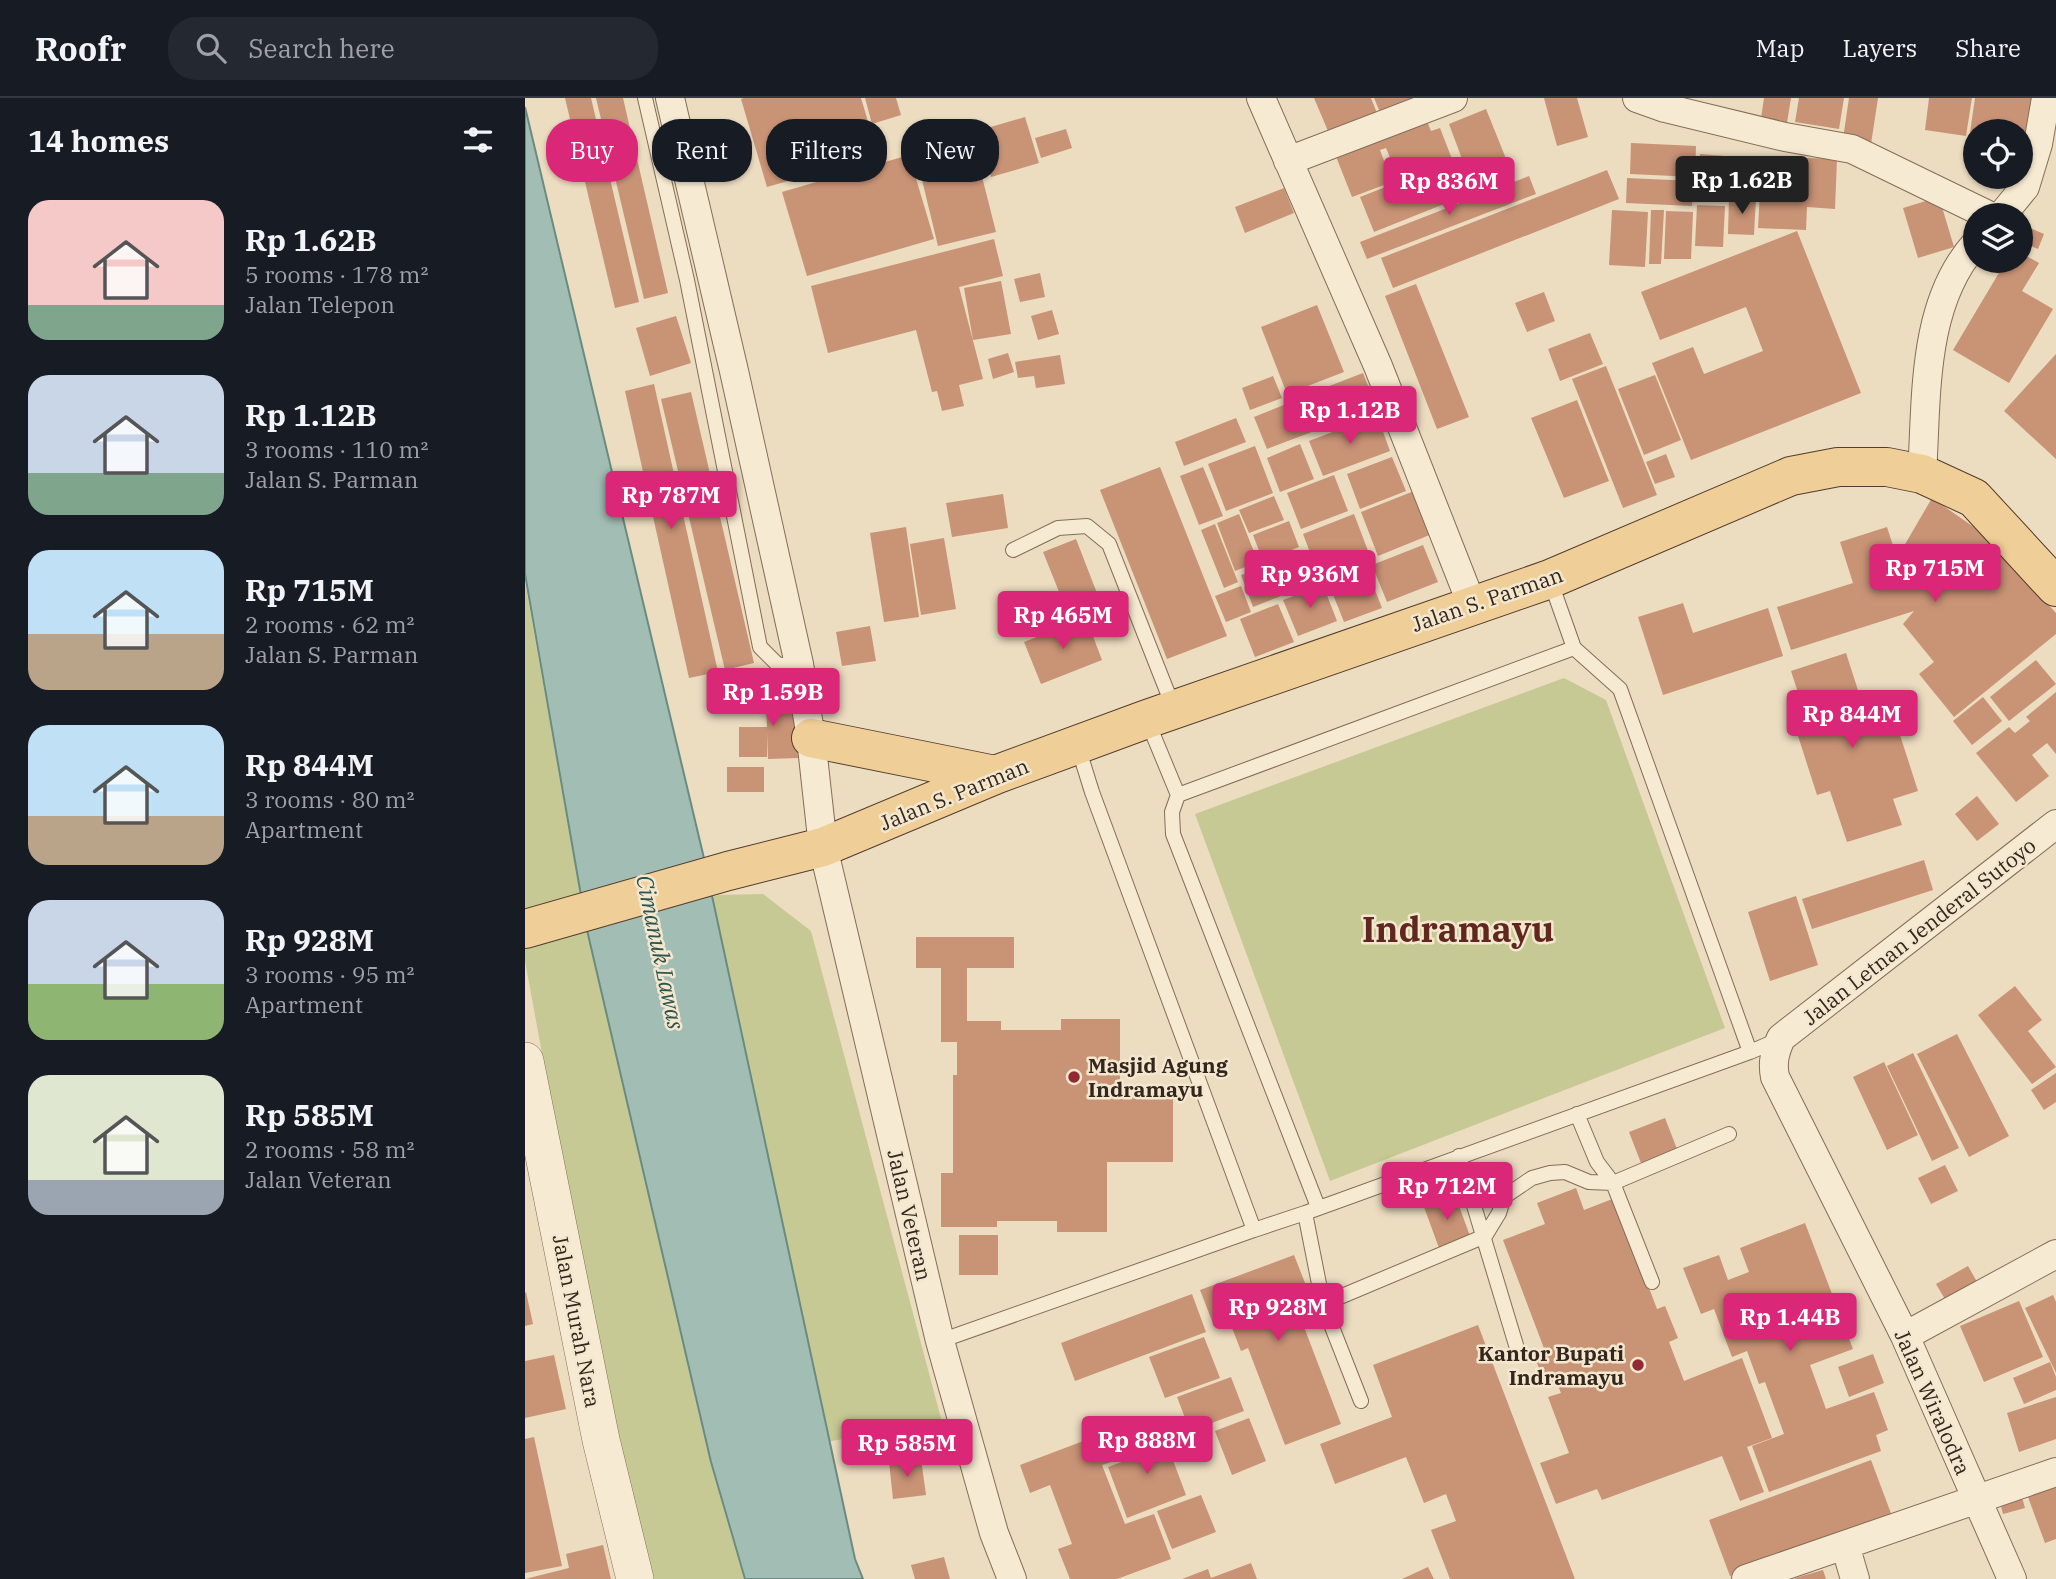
<!DOCTYPE html>
<meta charset="utf-8">
<style>
body{margin:0;font-family:"IBM Plex Serif",serif;background:#242831;color:#f1f3f6;height:100vh;display:flex;flex-direction:column;font-size:26px;white-space:nowrap}
*{box-sizing:border-box;margin:0}
p{font-size:23px;color:#9ea1a6}
.icon{flex:none;width:38px;height:38px;fill:none;stroke:currentColor;stroke-width:2;stroke-linecap:round;stroke-linejoin:round}
.map{position:relative;flex:1;overflow:hidden}
.details{display:flex;flex-direction:column;background:#171b24;width:525px}
.details>*{flex:none}
.banner{position:absolute;left:21px;top:21px;width:665px;height:63px;display:flex;gap:14px}
.tools{position:absolute;left:1438px;top:21px;display:grid;gap:14px}
.tools a{display:grid;place-items:center;width:70px;height:70px;border-radius:50%;background:#171b24;box-shadow:0 2px 5px #0004;font-size:35px}
.price{position:absolute;translate:-50% -60px;padding:0 16px;border-radius:7px;background:#db2777;color:#fff;font-size:23px;line-height:46px;filter:drop-shadow(0 2px 4px #0008)}
.price::after{content:'';position:absolute;left:50%;top:42px;width:21px;height:16px;margin-left:-10px;background:inherit;clip-path:polygon(0 0,100% 0,50% 100%)}
.price.selected{background:#222;color:#fff}
ul{padding:0;list-style:none}
li{display:flex;align-items:center;gap:21px;height:175px;padding:0 28px}
li span{display:grid;place-items:center;flex:none;width:196px;height:140px;border-radius:21px;color:#555}
li>.icon{margin-inline-start:auto}
span .icon{width:84px;height:84px;fill:#fffc;stroke-width:1}
li b{font-size:30px}
h2{display:flex;justify-content:space-between;align-items:center;height:84px;padding:0 28px;font-size:30px}
.chip{padding:0 24px;border-radius:28px;background:#171b24;box-shadow:0 2px 5px #0004;font-size:24px;line-height:63px}
.chip.selected{background:#db2777;color:#fff}
header{display:flex;align-items:center;gap:42px;box-sizing:border-box;height:98px;padding:0 35px;background:#171b24;border-bottom:2px solid #363941}
header strong{font-size:33px}
nav{display:flex;gap:38px;margin-inline-start:auto;font-size:24px}
.search{width:490px;height:63px;background:#242831;display:flex;align-items:center;gap:18px;box-sizing:border-box;padding:0 24px;border-radius:28px;color:#9ea1a6;font-size:26px}
main{display:flex;flex:1;min-height:0}
.map>svg:first-child{display:block}
.green{fill:#c7c994}
.water{fill:#a2beb4;stroke:#6a8b81;stroke-width:2}
.building{fill:#c99376}
.lines{fill:none;stroke-linecap:round;stroke-linejoin:round}
.service-casing{stroke:#846d58;stroke-width:16}
.minor-casing{stroke:#846d58;stroke-width:30}
.tertiary-casing{stroke:#846d58;stroke-width:38}
.primary-casing{stroke:#523c2d;stroke-width:40}
.service{stroke:#f7ead2;stroke-width:14}
.minor{stroke:#f7ead2;stroke-width:28}
.tertiary{stroke:#f7ead2;stroke-width:37}
.primary{stroke:#efce97;stroke-width:38}
.poi-dot{fill:#912a32;stroke:#f4e7cf;stroke-width:2.5}
.labels{text-anchor:middle;dominant-baseline:central;stroke-width:5;stroke-linejoin:round;paint-order:stroke}
.street-label{font-size:21px;fill:#34261c;stroke:#f4e7cf}
.poi-label{font-size:21px;font-weight:bold;fill:#34261c;stroke:#f4e7cf;text-anchor:start}
.water-label{font-size:23px;font-style:italic;fill:#2c544e;stroke:#f4e7cf}
.town-label{font-size:35px;font-weight:bold;fill:#5f271d;stroke:#f4e7cf}
</style>
<header>
<strong>Roofr</strong>
<div class="search"><svg class="icon" aria-label="search" viewBox="0 0 24 24"><circle cx="10" cy="10" r="6"/><path d="M15 15l6 6"/></svg>Search here</div>
<nav><a>Map</a><a>Layers</a><a>Share</a></nav>
</header>
<main>
<section class="details">
<h2>14 homes<svg class="icon" aria-label="filters" viewBox="0 0 24 24"><path d="M4 7h16M4 17h16"/><circle cx="9" cy="7" r="2"/><circle cx="15" cy="17" r="2"/></svg></h2>
<ul>
<li><span style="background:linear-gradient(#f6c9c9 75%,#7fa58c 0)"><svg class="icon" aria-label="home" viewBox="0 0 24 24"><path d="M3 11l9-7 9 7M6 9v11h12V9"/></svg></span><div><b>Rp 1.62B</b><p>5 rooms · 178 m²</p><p>Jalan Telepon</p></div></li>
<li><span style="background:linear-gradient(#c9d6e8 70%,#7fa58c 0)"><svg class="icon" aria-label="home" viewBox="0 0 24 24"><path d="M3 11l9-7 9 7M6 9v11h12V9"/></svg></span><div><b>Rp 1.12B</b><p>3 rooms · 110 m²</p><p>Jalan S. Parman</p></div></li>
<li><span style="background:linear-gradient(#bfe0f5 60%,#b9a48a 0)"><svg class="icon" aria-label="home" viewBox="0 0 24 24"><path d="M3 11l9-7 9 7M6 9v11h12V9"/></svg></span><div><b>Rp 715M</b><p>2 rooms · 62 m²</p><p>Jalan S. Parman</p></div></li>
<li><span style="background:linear-gradient(#bfe0f5 65%,#b9a48a 0)"><svg class="icon" aria-label="home" viewBox="0 0 24 24"><path d="M3 11l9-7 9 7M6 9v11h12V9"/></svg></span><div><b>Rp 844M</b><p>3 rooms · 80 m²</p><p>Apartment</p></div></li>
<li><span style="background:linear-gradient(#c9d6e8 60%,#8fb573 0)"><svg class="icon" aria-label="home" viewBox="0 0 24 24"><path d="M3 11l9-7 9 7M6 9v11h12V9"/></svg></span><div><b>Rp 928M</b><p>3 rooms · 95 m²</p><p>Apartment</p></div></li>
<li><span style="background:linear-gradient(#dfe7d0 75%,#9aa5b1 0)"><svg class="icon" aria-label="home" viewBox="0 0 24 24"><path d="M3 11l9-7 9 7M6 9v11h12V9"/></svg></span><div><b>Rp 585M</b><p>2 rooms · 58 m²</p><p>Jalan Veteran</p></div></li>
</ul>
</section>
<div class="map">
<svg width="1531" height="1481" viewBox="0 0 1531 1481">
<rect width="100%" height="100%" fill="#ecdcc0"/>
<path class="green" d="M0,484L62,833L194,797L238,796L286,833L417,1324L185,1364L219,1481H127L86,1330L0,863Z
M1039,580L1081,602L1200,930L805,1083L670,716Z"/>
<path class="water" d="M0,9L178,756L330,1461L338,1481H220L186,1364L62,832L0,476Z"/>
<path class="building" d="M40,0H66L114,204L90,210Z
M71,0H98L143,195L119,201Z
M219,0H336L353,57L242,89L216,1Z
M340,0H371L376,17L347,26Z
M789,0H846L854,20L806,40Z
M849,0H893L857,19Z
M1019,0H1052L1063,39L1032,48Z
M1239,0H1266L1261,31L1235,27Z
M1274,0H1319L1314,31L1270,24Z
M1324,0H1353L1346,46L1318,41Z
M1404,0H1447L1441,38L1400,32Z
M1450,0H1509L1501,56L1496,55V33H1451V49L1443,48Z
M961,11L988,78L967,86L958,62L940,69L924,26Z
M899,16L906,33L915,30L927,61L874,81L861,50L855,52L867,84L827,99L808,51Z
M500,19L514,65L466,79L452,33Z
M541,31L547,50L516,60L510,40Z
M447,39L471,134L413,148L390,53Z
M1106,45L1171,48L1170,79L1105,76Z
M1175,56L1200,58L1198,103L1173,102Z
M384,57L409,141L282,178L257,94Z
M1237,58L1312,61L1310,111L1282,109L1281,132L1233,130Z
M1205,59L1234,60L1232,97L1203,95Z
M922,65L927,79L956,68L964,88L849,134L835,99Z
M1082,72L1094,101L868,190L856,160Z
M1004,78L1011,96L842,161L835,144Z
M1102,80L1169,83L1167,108L1101,105Z
M759,90L769,115L720,135L710,109Z
M1204,99L1231,100L1229,137L1203,136Z
M1414,99L1429,149L1393,160L1378,110Z
M1172,107L1200,108L1198,149L1170,148Z
M1087,112L1123,114L1120,169L1084,167Z
M1126,112H1139L1136,166H1124Z
M1141,113L1168,114L1166,161H1139Z
M1496,126L1519,136L1513,151L1496,144Z
M1272,133L1336,295L1166,362L1127,265L1168,249L1179,276L1238,253L1221,209L1135,242L1116,194Z
M469,141L478,178L434,189L458,281L434,287L439,308L417,313L412,293L407,294L391,232L303,255L286,188Z
M1496,155L1514,165L1497,193L1528,211L1484,285L1428,252L1481,163H1496Z
M515,175L520,199L495,204L489,181Z
M476,183L486,236L448,242L439,190Z
M891,186L944,319L912,331L860,198Z
M1019,194L1030,223L1002,234L990,205Z
M792,207L819,274L762,296L736,229Z
M527,212L534,236L513,242L506,218Z
M151,218L166,265L125,278L111,230Z
M1065,235L1078,266L1035,283L1023,251Z
M483,255L489,274L468,281L463,261Z
M1531,256V361L1479,313Z
M535,257L540,286L511,290L509,278L493,280L490,264Z
M1081,268L1132,397L1098,410L1047,281Z
M838,275L852,310L799,330L786,295Z
M1130,277L1156,342L1119,357L1093,291Z
M748,278L757,300L725,312L717,290Z
M129,286L193,574L164,580L100,293Z
M166,294L229,565L200,572L136,301Z
M779,299L792,332L742,351L729,319Z
M1052,302L1084,383L1039,400L1006,320Z
M852,317L865,353L798,378L784,343Z
M711,320L721,344L659,368L650,344Z
M775,346L789,381L755,394L742,360Z
M730,348L748,395L701,413L683,366Z
M1141,356L1150,379L1130,386L1121,364Z
M867,359L881,393L835,411L822,376Z
M635,369L702,538L642,561L575,392Z
M678,369L698,418L674,427L655,378Z
M809,377L823,413L776,431L762,395Z
M889,393L907,436L853,458L836,414Z
M478,396L483,430L427,439L421,405Z
M749,398L759,422L724,435L714,412Z
M1407,400L1456,434L1531,515V536L1429,619L1394,576L1409,564L1378,526L1389,513L1266,552L1252,509L1328,485L1315,444L1362,429L1372,460Z
M714,416L733,464L710,473L692,425Z
M829,416L845,458L794,478L778,436Z
M764,423L774,449L738,463L728,437Z
M690,426L713,484L699,490L676,432Z
M381,429L394,519L359,524L345,435Z
M419,440L431,511L396,517L385,446Z
M551,441L577,508L545,521L518,454Z
M898,447L913,484L862,504L847,467Z
M756,462L768,493L728,509L716,477Z
M841,469L857,510L819,524L803,484Z
M798,487L812,523L773,538L758,502Z
M716,488L726,514L701,524L690,498Z
M1158,505L1168,535L1243,510L1258,558L1138,597L1113,519Z
M753,506L769,544L730,559L715,521Z
M561,520L577,562L516,586L499,544Z
M345,528L351,563L317,568L311,534Z
M1321,555L1342,620L1367,612L1393,693L1368,701L1377,727L1322,744L1305,693L1292,697L1273,638L1286,635L1266,573Z
M1511,562L1531,586L1484,623L1465,599Z
M269,587L273,660L243,661L242,635V659H214V629H242L240,588Z
M1531,594V656L1522,645L1507,657L1524,678L1491,704L1451,655L1484,629L1490,635L1505,623L1501,619Z
M1458,599L1477,623L1447,647L1428,623Z
M202,669H239V694H202Z
M1452,698L1474,726L1452,743L1430,716Z
M1399,762L1408,792L1287,831L1277,801Z
M1271,798L1293,867L1245,883L1223,814Z
M391,839H489V870H442V923H476V932H536V921H595V987H582V999H648V1064H582V1134H532V1123H472V1129H416V1075H428V977H432V944H416V870H391Z
M1490,888L1517,922L1503,933L1531,969L1507,986L1453,917Z
M1432,936L1484,1038L1444,1059L1392,956Z
M1388,955L1434,1050L1407,1063L1362,968Z
M1359,964L1393,1037L1362,1052L1328,979Z
M1531,975V1004L1519,1012L1506,992Z
M1140,1020L1152,1051L1116,1065L1104,1034Z
M1420,1067L1433,1093L1406,1106L1393,1080Z
M1051,1090L1059,1112L1090,1100L1132,1211L1140,1208L1153,1240L1144,1244L1159,1283L1217,1260L1247,1340L1222,1349L1239,1394L1215,1403L1197,1358L1077,1402L1072,1391L1031,1406L1015,1365L1044,1355L1023,1299L1036,1295L1032,1285L1021,1289L1009,1257L1020,1253L978,1142L1020,1126L1012,1105Z
M930,1097L945,1138L914,1150L899,1109Z
M1280,1125L1328,1251L1285,1267L1301,1311L1349,1294L1363,1332L1351,1337L1356,1353L1244,1394L1227,1348L1259,1336L1240,1284L1234,1286L1222,1253L1207,1259L1189,1211L1176,1216L1158,1170L1194,1157L1203,1182L1224,1174L1215,1150Z
M434,1137H473V1177H434Z
M769,1157L795,1223L779,1229L816,1326L760,1347L723,1250L716,1253L704,1222L689,1228L675,1192Z
M1443,1168L1455,1189L1424,1208L1411,1186Z
M1,1194L8,1226L0,1228V1195Z
M667,1196L681,1234L550,1283L536,1245Z
M1528,1197L1531,1204V1275L1500,1210Z
M1494,1203L1518,1259L1459,1284L1435,1228Z
M953,1227L1050,1481H925L906,1432L931,1423L921,1396L899,1405L881,1359L810,1386L795,1346L867,1319L848,1267Z
M679,1239L695,1280L640,1300L624,1259Z
M1348,1256L1359,1285L1324,1299L1313,1269Z
M29,1257L41,1311L0,1320V1263Z
M1525,1264L1531,1279V1292L1499,1306L1488,1280Z
M706,1279L719,1313L665,1333L652,1299Z
M1531,1299V1341L1494,1354L1482,1315Z
M724,1320L741,1363L707,1377L690,1333Z
M590,1331L601,1359L577,1367L600,1426L629,1416L646,1461L592,1481H545L533,1451L547,1446L525,1387L505,1395L495,1367Z
M637,1333L661,1397L602,1420L583,1369L605,1361L599,1347Z
M9,1339L37,1468L0,1475V1341Z
M396,1361L401,1397L368,1401L364,1364Z
M1346,1362L1367,1418L1205,1478L1184,1422Z
M1531,1380V1441L1520,1445L1500,1391Z
M1495,1392L1500,1410L1478,1416L1473,1397Z
M676,1397L691,1434L647,1451L632,1413Z
M78,1447L86,1481H0L44,1470L41,1456Z
M419,1459L425,1481H390L386,1467Z
M726,1465L732,1481H657L683,1471L686,1480Z
M903,1469L909,1481H877Z
M1298,1472L1301,1481H1270V1480Z"/>
<g class="lines">
<g class="service-casing">
<path id="service" d="M120,0L162,182L235,549L253,567L274,566
M488,452L533,430L562,428L584,446L649,611
M1025,482L1049,550
M622,622L653,697L647,714L648,736L793,1109
M653,697L1049,550L1095,591L1225,954
M1052,1016L1072,1064L1088,1085L1127,1184
M934,1058L991,1247
M780,1115L1225,954L1255,941
M729,1132L780,1115L798,1206L836,1303
M798,1206L960,1138L974,1115L979,1099L1007,1080L1025,1075L1040,1074L1064,1084L1088,1085L1204,1036
M415,1243L729,1132L567,694L553,649"/>
</g>
<g class="minor-casing">
<path id="minor" d="M145,0L209,273L274,566L286,640L298,749L415,1243L469,1435L487,1481
M736,0L853,268L947,507
M1112,0L1140,10L1260,39L1327,51L1463,117
M763,63L928,0
M1477,117L1500,89L1513,46L1521,0
M1397,376C1402,300 1396,206 1451,145
M1380,1238L1531,1156
M1320,1447L1330,1481
M1221,1481L1531,1374
M1487,1481L1380,1238L1250,979C1247,964 1250,954 1256,940L1531,726"/>
</g>
<g class="tertiary-casing">
<path id="tertiary" d="M0,963L76,1342L110,1481"/>
</g>
<g class="primary-casing">
<path id="primary" d="M286,640L470,677
M0,831L203,773L298,749L470,677L622,621L1025,481L1266,378L1313,369H1362L1397,376L1449,400L1531,489"/>
</g>
<use href="#service" class="service"/>
<use href="#minor" class="minor"/>
<use href="#tertiary" class="tertiary"/>
<use href="#primary" class="primary"/>
</g>
<g class="poi-dot">
<circle cx="549" cy="979" r="7"/>
<circle cx="1113" cy="1267" r="7"/>
</g>
<g class="labels">
<g class="street-label">
<text transform="translate(962 501) rotate(-19)">Jalan S. Parman</text>
<text transform="translate(429 696) rotate(-22)">Jalan S. Parman</text>
<text transform="translate(1394 833) rotate(-38)">Jalan Letnan Jenderal Sutoyo</text>
<text transform="translate(385 1117) rotate(77)">Jalan Veteran</text>
<text transform="translate(52 1223) rotate(79)">Jalan Murah Nara</text>
<text transform="translate(1408 1304) rotate(66)">Jalan Wiralodra</text>
</g>
<g class="poi-label">
<text x="563" y="967">Masjid Agung<tspan x="563" dy="24">Indramayu</tspan></text>
<text x="1099" y="1255" text-anchor="end">Kantor Bupati<tspan x="1099" dy="24">Indramayu</tspan></text>
</g>
<g class="water-label">
<text transform="translate(136 854) rotate(78)">Cimanuk Lawas</text>
</g>
<g class="town-label">
<text x="933" y="831">Indramayu</text>
</g>
</g>
</svg>
<div class="tools">
<a><svg class="icon" aria-label="locate" viewBox="0 0 24 24"><circle cx="12" cy="12" r="6"/><path d="M12 2v4M12 18v4M2 12h4M18 12h4"/></svg></a>
<a><svg class="icon" aria-label="layers" viewBox="0 0 24 24"><path d="M12 4l9 5-9 5-9-5zM3 14l9 5 9-5"/></svg></a>
</div>
<b class="price selected" style="left:1217px;top:118px">Rp 1.62B</b>
<b class="price" style="left:924px;top:119px">Rp 836M</b>
<b class="price" style="left:825px;top:348px">Rp 1.12B</b>
<b class="price" style="left:146px;top:433px">Rp 787M</b>
<b class="price" style="left:1410px;top:506px">Rp 715M</b>
<b class="price" style="left:785px;top:512px">Rp 936M</b>
<b class="price" style="left:538px;top:553px">Rp 465M</b>
<b class="price" style="left:248px;top:630px">Rp 1.59B</b>
<b class="price" style="left:1327px;top:652px">Rp 844M</b>
<b class="price" style="left:922px;top:1124px">Rp 712M</b>
<b class="price" style="left:753px;top:1245px">Rp 928M</b>
<b class="price" style="left:1265px;top:1255px">Rp 1.44B</b>
<b class="price" style="left:622px;top:1378px">Rp 888M</b>
<b class="price" style="left:382px;top:1381px">Rp 585M</b>
<div class="banner">
<a class="chip selected">Buy</a>
<a class="chip">Rent</a>
<a class="chip">Filters</a>
<a class="chip">New</a>
</div>
</div>
</main>
